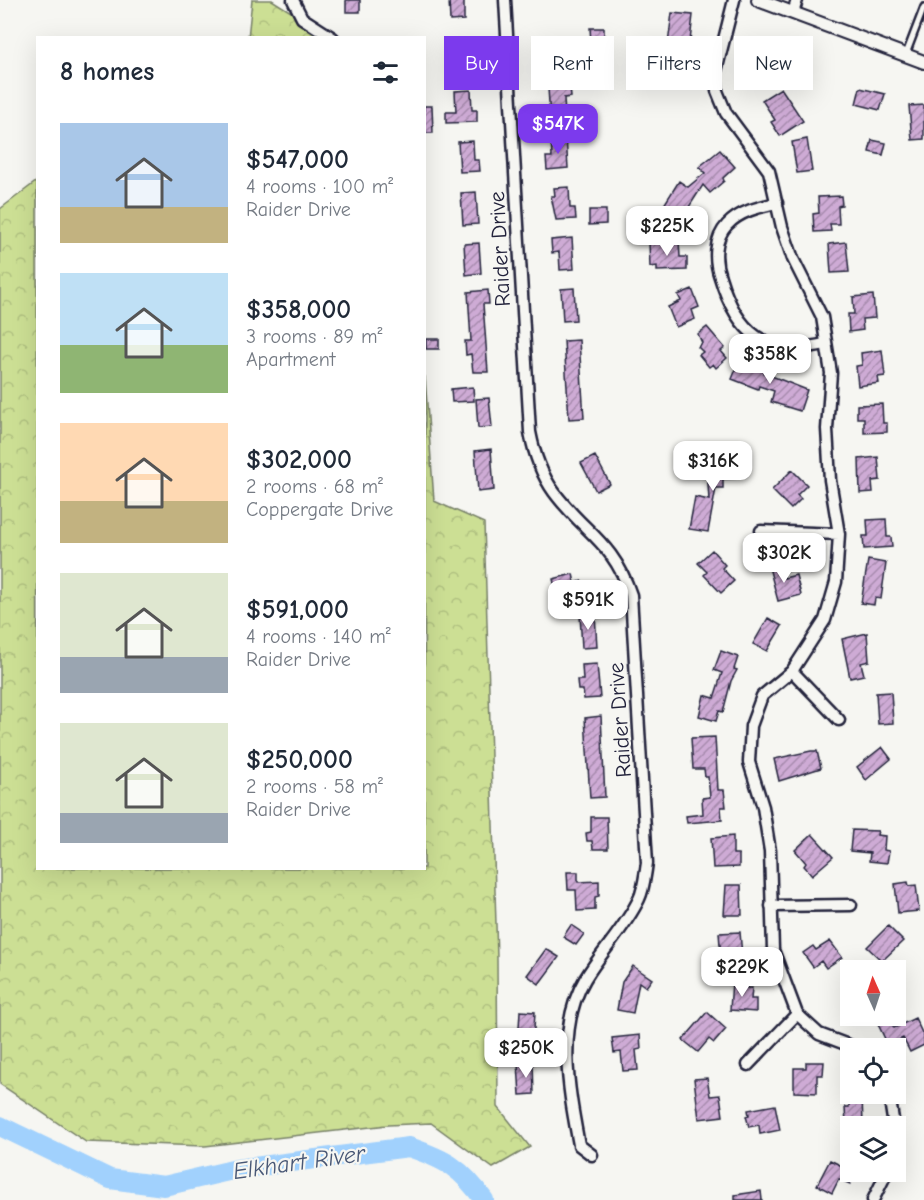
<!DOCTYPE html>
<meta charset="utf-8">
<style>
body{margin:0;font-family:"Comic Neue",sans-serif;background:#f2f2f3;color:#1f2937;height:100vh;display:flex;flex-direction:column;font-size:22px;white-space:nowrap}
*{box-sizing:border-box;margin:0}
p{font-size:20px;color:#747a83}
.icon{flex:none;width:33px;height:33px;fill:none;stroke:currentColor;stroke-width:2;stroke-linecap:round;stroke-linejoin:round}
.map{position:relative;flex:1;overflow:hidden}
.side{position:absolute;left:36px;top:36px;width:390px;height:834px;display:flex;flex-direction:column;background:#fff;border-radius:0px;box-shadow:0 6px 24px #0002}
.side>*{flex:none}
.banner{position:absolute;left:444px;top:36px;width:390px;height:54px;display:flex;gap:12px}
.needle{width:39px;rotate:357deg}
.buttons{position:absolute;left:840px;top:960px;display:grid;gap:12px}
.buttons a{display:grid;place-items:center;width:66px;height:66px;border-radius:0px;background:#fff;box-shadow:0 6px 24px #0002;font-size:30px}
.price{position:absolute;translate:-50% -51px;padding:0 14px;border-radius:12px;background:#fff;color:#222;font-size:20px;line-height:39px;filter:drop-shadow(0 2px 3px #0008)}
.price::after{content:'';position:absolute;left:50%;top:36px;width:18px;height:14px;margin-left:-9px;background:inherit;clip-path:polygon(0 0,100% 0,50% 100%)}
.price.selected{background:#7c3aed;color:#fff}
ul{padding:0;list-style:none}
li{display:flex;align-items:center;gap:18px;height:150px;padding:0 24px}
li span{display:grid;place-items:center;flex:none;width:168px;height:120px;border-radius:0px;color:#555}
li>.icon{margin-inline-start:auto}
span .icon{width:72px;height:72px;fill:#fffc;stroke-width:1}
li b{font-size:26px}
h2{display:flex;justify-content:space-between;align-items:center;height:72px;padding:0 24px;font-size:26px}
.tag{padding:0 21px;border-radius:0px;background:#fff;box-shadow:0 6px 24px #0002;font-size:21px;line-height:54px}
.tag.selected{background:#7c3aed;color:#fff}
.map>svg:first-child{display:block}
.forest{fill:url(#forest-crowns);stroke:#778068;stroke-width:1.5}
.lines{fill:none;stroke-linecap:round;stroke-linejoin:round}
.river{stroke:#a1d1fd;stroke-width:20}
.building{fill:url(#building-hatch);stroke:#22223b;stroke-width:1.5}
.service-casing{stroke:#22223b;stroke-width:10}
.minor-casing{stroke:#22223b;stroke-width:15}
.tertiary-casing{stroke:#22223b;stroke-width:16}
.service{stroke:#f6f6f2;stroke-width:5}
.minor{stroke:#f6f6f2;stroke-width:10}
.tertiary{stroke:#f6f6f2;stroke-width:12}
.labels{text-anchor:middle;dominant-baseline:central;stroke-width:4.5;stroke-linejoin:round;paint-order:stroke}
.street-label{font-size:22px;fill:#22223b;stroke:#f6f6f2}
.water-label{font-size:24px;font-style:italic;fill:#485775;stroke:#f6f6f2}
</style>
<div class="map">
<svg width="924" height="1200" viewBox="0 0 924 1200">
<defs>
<pattern id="forest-crowns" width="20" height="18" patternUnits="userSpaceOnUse" patternTransform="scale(1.5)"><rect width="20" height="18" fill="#ccdf94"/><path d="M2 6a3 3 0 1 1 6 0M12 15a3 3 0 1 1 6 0" fill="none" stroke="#afbf80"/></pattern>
<pattern id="building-hatch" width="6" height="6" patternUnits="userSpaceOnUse" patternTransform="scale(1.5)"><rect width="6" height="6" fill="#ceabd5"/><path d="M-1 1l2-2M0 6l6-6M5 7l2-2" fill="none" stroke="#a78bae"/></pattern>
</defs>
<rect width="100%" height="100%" fill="#f6f6f2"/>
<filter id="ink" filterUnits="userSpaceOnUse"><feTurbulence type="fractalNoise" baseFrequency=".0167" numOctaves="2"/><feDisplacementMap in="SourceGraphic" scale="12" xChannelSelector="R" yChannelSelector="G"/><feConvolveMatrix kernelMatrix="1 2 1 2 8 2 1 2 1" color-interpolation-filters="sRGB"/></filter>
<g filter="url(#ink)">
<path class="forest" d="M252,0H272L331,37L248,38Z
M37,181L38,868H424L425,376L434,501L484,523L497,958L498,1107L530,1147L493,1168L431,1123L388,1125L205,1146L86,1142L0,1084V209Z"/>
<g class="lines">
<path class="river" d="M0,1126L110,1179L164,1186L237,1169L409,1147C447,1160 461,1168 484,1200"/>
</g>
<path class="building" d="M346,0H360V12H346Z
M449,0H464V20L450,21Z
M672,13L693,15L690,41L686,40L685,47L668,44Z
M590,28H604V41L591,42Z
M559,36L561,67L548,69L545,37Z
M467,40L469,71L453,72L451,41Z
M749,49L767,50L765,82L747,81Z
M570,87L571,97L564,98L565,117L550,118L548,88Z
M781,88L803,121L780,136L771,122L775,120L762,100Z
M860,88L885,94L880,110L856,104Z
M471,90L472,110H477V122L446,123V112H456L455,91Z
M924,105V139L912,140L909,106Z
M424,106H432L433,133H424Z
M566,137L568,168L547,170L546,157H552L551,138Z
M807,139L812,171L797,173L792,142Z
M872,140L886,143L883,155L869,152Z
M473,141L474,160H479L480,171L460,172L458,142Z
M720,150L735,167L723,178L724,181L710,193L703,185L687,210L691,213L681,230L662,219L669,208L664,205L679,181L688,187L705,173L699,167Z
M569,187L570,208H575L576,219L556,220L551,196H555L554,188Z
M476,192L478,224L463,225L461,193Z
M841,196L842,205L838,206L839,224H830L831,231L814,232L813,214L819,213L818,197Z
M589,210H606V224L589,225Z
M572,238L574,269L560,270L559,252L552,253L551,240Z
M679,241L680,257H687V270L657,271V266L650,267L649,243Z
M846,242L849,272L831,273L829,244Z
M479,243L481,273L466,275L464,244Z
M574,288L576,320L563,321L561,289Z
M692,289L699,307L692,310L695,319L676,327L668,307L681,301L678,295Z
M488,290L489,304H483L488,372H473L471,354L466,355L465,341H471L468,292Z
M873,295L875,318L862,319L863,330L849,332L848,314H854L853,297Z
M707,327L725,348L721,351L727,358L716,368L713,364L709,367L699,355L703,352L698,347L702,343L698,334Z
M426,339H439V349H426Z
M579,340L584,418L569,419L564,341Z
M882,350L885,376L878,377L879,383L858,386L856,366L862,365L861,353Z
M741,357L765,369L764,373L807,390L800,411L771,402L774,391L759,386L758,389L732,379Z
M473,387L474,401L452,402L451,389Z
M489,398L492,427L478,428L476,399Z
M882,404L883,423H887V432L864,433V418H857V405Z
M491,449L494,490L478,492L475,451Z
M595,456L610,484L596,491L581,463Z
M878,457L880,480L872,481L873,492L860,493L859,459Z
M739,459L741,478L723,479V488H716L708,532L689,529L695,497L709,500L707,468H714L713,461Z
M792,470L807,485L797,495L801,499L791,509L772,490Z
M886,519L887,537H891L892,547L864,549L863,536H868L867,520Z
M712,550L725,565L722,568L734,581L721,593L704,575L707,572L698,563Z
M868,560L886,563L881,599L875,598L874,605L861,603Z
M781,564L784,578L796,575L801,595L778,601L769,567Z
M573,574L575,583L582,581L585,593L558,600L553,579Z
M595,614L597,647L582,648L580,615Z
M768,618L782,626L767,651L753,644Z
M867,633L869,661L861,663L864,675L850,678L842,639Z
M721,651L738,657L734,669L737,670L731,681L723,712L719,711L716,721L699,716L704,695L714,698L722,673L714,670Z
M597,664L600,698L584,699L583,690H578L577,680H583L582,665Z
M891,692L893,723L878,724L876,693Z
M601,716L605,797L590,798L585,718Z
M715,737L718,790H724L726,807H721L722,820L687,823L686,816L703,814L702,798L710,797L708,777H705L704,769H693L691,738Z
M882,747L891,759L866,780L857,767Z
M811,751H817L821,768L779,781L774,759Z
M591,817H607L608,849H593L592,841H587L586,833L591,832Z
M852,830L878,831L877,835L885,836L884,850L889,851L887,863L869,861L870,853L850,851Z
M812,834L833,857L812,875L804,866L806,863L795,850Z
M733,836V854H739V867L713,868L711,838Z
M567,872H578V882L599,881V896L595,897V910L577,911L576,890H568Z
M908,882L909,886L916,885L919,911L898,913L895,884Z
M726,885H741L742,915H724Z
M571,925L584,934L576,945L563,937Z
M888,926L903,941L882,961L867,947Z
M740,932L742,956L721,957L719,933Z
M830,941L842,957L826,968L821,961L813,967L803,953L813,946L816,950Z
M546,949L559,957L539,984L527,975Z
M633,966L652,979L646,987L639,982L633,1013L617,1010L622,982Z
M732,981L747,982V988H752L751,999H756V1012L730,1010Z
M520,1011L535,1012L533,1045L518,1044Z
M707,1012L726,1029L714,1043L709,1039L698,1052L683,1040Z
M874,1016H888L894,1028L915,1018L924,1037V1045L910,1052L903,1038L888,1045Z
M640,1035L641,1049L636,1050L638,1070L623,1071L621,1052L614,1053L612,1038Z
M806,1062H824L823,1075H817V1093L794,1092V1068H806Z
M533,1063L534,1094L520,1095L518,1064Z
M707,1078L710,1096L720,1095L723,1116L699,1119L694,1079Z
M849,1094H862L863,1126H846L845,1107H849Z
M775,1105L780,1130L760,1134L759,1125L749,1127L746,1116L749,1115L748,1110Z
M830,1160L856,1173L850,1184L839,1179L832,1193L817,1185Z
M761,1191L762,1200H735V1195Z"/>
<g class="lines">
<g class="service-casing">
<path id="service" d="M906,54L924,7"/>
</g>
<g class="minor-casing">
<path id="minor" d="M293,0L302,18L333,38
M505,0L530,432C534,453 541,474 554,492C584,533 613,541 631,595L647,863C645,875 644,889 639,899C625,928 602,951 585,979C556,1028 569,1091 579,1145L592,1155
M734,0L716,71L717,91L726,113L769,171L782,227L793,259L822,317L831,373L827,429L830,480L839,534L836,582L825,620L792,671L762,696L751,726L749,762L763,807L770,851L773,950L797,1014L819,1034L856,1048
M793,13L797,0
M777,203C759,207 740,211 727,225C714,239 714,260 720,277C737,333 765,357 825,344
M761,531L839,534
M792,671L839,720
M771,906L851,905
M748,1065L797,1014
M889,1094L894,1126
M873,1200L887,1172"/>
</g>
<g class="tertiary-casing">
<path id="tertiary" d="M758,0L924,62"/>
</g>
<use href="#service" class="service"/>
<use href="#minor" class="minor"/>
<use href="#tertiary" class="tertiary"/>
</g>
</g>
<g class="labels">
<g class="street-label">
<text transform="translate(500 249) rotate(-93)">Raider Drive</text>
<text transform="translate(620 720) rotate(-94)">Raider Drive</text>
</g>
<g class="water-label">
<text transform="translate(299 1162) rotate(-8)">Elkhart River</text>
</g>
</g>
</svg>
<div class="buttons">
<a><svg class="needle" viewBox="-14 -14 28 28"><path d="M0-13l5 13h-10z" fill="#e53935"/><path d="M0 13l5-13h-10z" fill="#747a83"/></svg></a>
<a><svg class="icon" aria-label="locate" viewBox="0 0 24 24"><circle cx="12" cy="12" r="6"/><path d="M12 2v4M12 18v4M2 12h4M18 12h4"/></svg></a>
<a><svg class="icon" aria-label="layers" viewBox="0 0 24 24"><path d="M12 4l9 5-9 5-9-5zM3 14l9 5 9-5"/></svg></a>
</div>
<b class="price selected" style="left:558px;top:155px">$547K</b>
<b class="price" style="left:667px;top:257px">$225K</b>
<b class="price" style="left:770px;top:385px">$358K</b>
<b class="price" style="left:713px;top:492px">$316K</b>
<b class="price" style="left:784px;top:584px">$302K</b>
<b class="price" style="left:588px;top:631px">$591K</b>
<b class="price" style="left:742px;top:998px">$229K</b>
<b class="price" style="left:526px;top:1079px">$250K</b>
<div class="banner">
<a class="tag selected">Buy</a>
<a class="tag">Rent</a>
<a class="tag">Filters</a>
<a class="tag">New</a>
</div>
<section class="side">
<h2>8 homes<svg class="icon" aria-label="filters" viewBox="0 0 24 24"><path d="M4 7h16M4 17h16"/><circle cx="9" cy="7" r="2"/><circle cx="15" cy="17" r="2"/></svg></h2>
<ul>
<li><span style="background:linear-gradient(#a9c7e8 70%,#c2b280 0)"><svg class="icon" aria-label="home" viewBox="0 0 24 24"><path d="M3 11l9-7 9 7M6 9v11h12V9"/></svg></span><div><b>$547,000</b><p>4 rooms · 100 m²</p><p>Raider Drive</p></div></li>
<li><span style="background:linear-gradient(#bfe0f5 60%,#8fb573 0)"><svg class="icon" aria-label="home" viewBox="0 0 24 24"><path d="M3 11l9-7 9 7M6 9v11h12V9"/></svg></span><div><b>$358,000</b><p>3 rooms · 89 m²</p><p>Apartment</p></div></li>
<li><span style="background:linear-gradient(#ffd9b3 65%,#c2b280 0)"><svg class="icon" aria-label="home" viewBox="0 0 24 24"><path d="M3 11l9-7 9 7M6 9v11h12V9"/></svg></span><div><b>$302,000</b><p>2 rooms · 68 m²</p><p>Coppergate Drive</p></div></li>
<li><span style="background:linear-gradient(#dfe7d0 70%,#9aa5b1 0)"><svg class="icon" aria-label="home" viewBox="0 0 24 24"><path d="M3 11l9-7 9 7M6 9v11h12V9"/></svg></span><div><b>$591,000</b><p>4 rooms · 140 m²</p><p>Raider Drive</p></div></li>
<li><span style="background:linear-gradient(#dfe7d0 75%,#9aa5b1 0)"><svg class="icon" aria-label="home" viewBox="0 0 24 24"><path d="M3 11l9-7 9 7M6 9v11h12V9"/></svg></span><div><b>$250,000</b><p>2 rooms · 58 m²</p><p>Raider Drive</p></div></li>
</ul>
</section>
</div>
